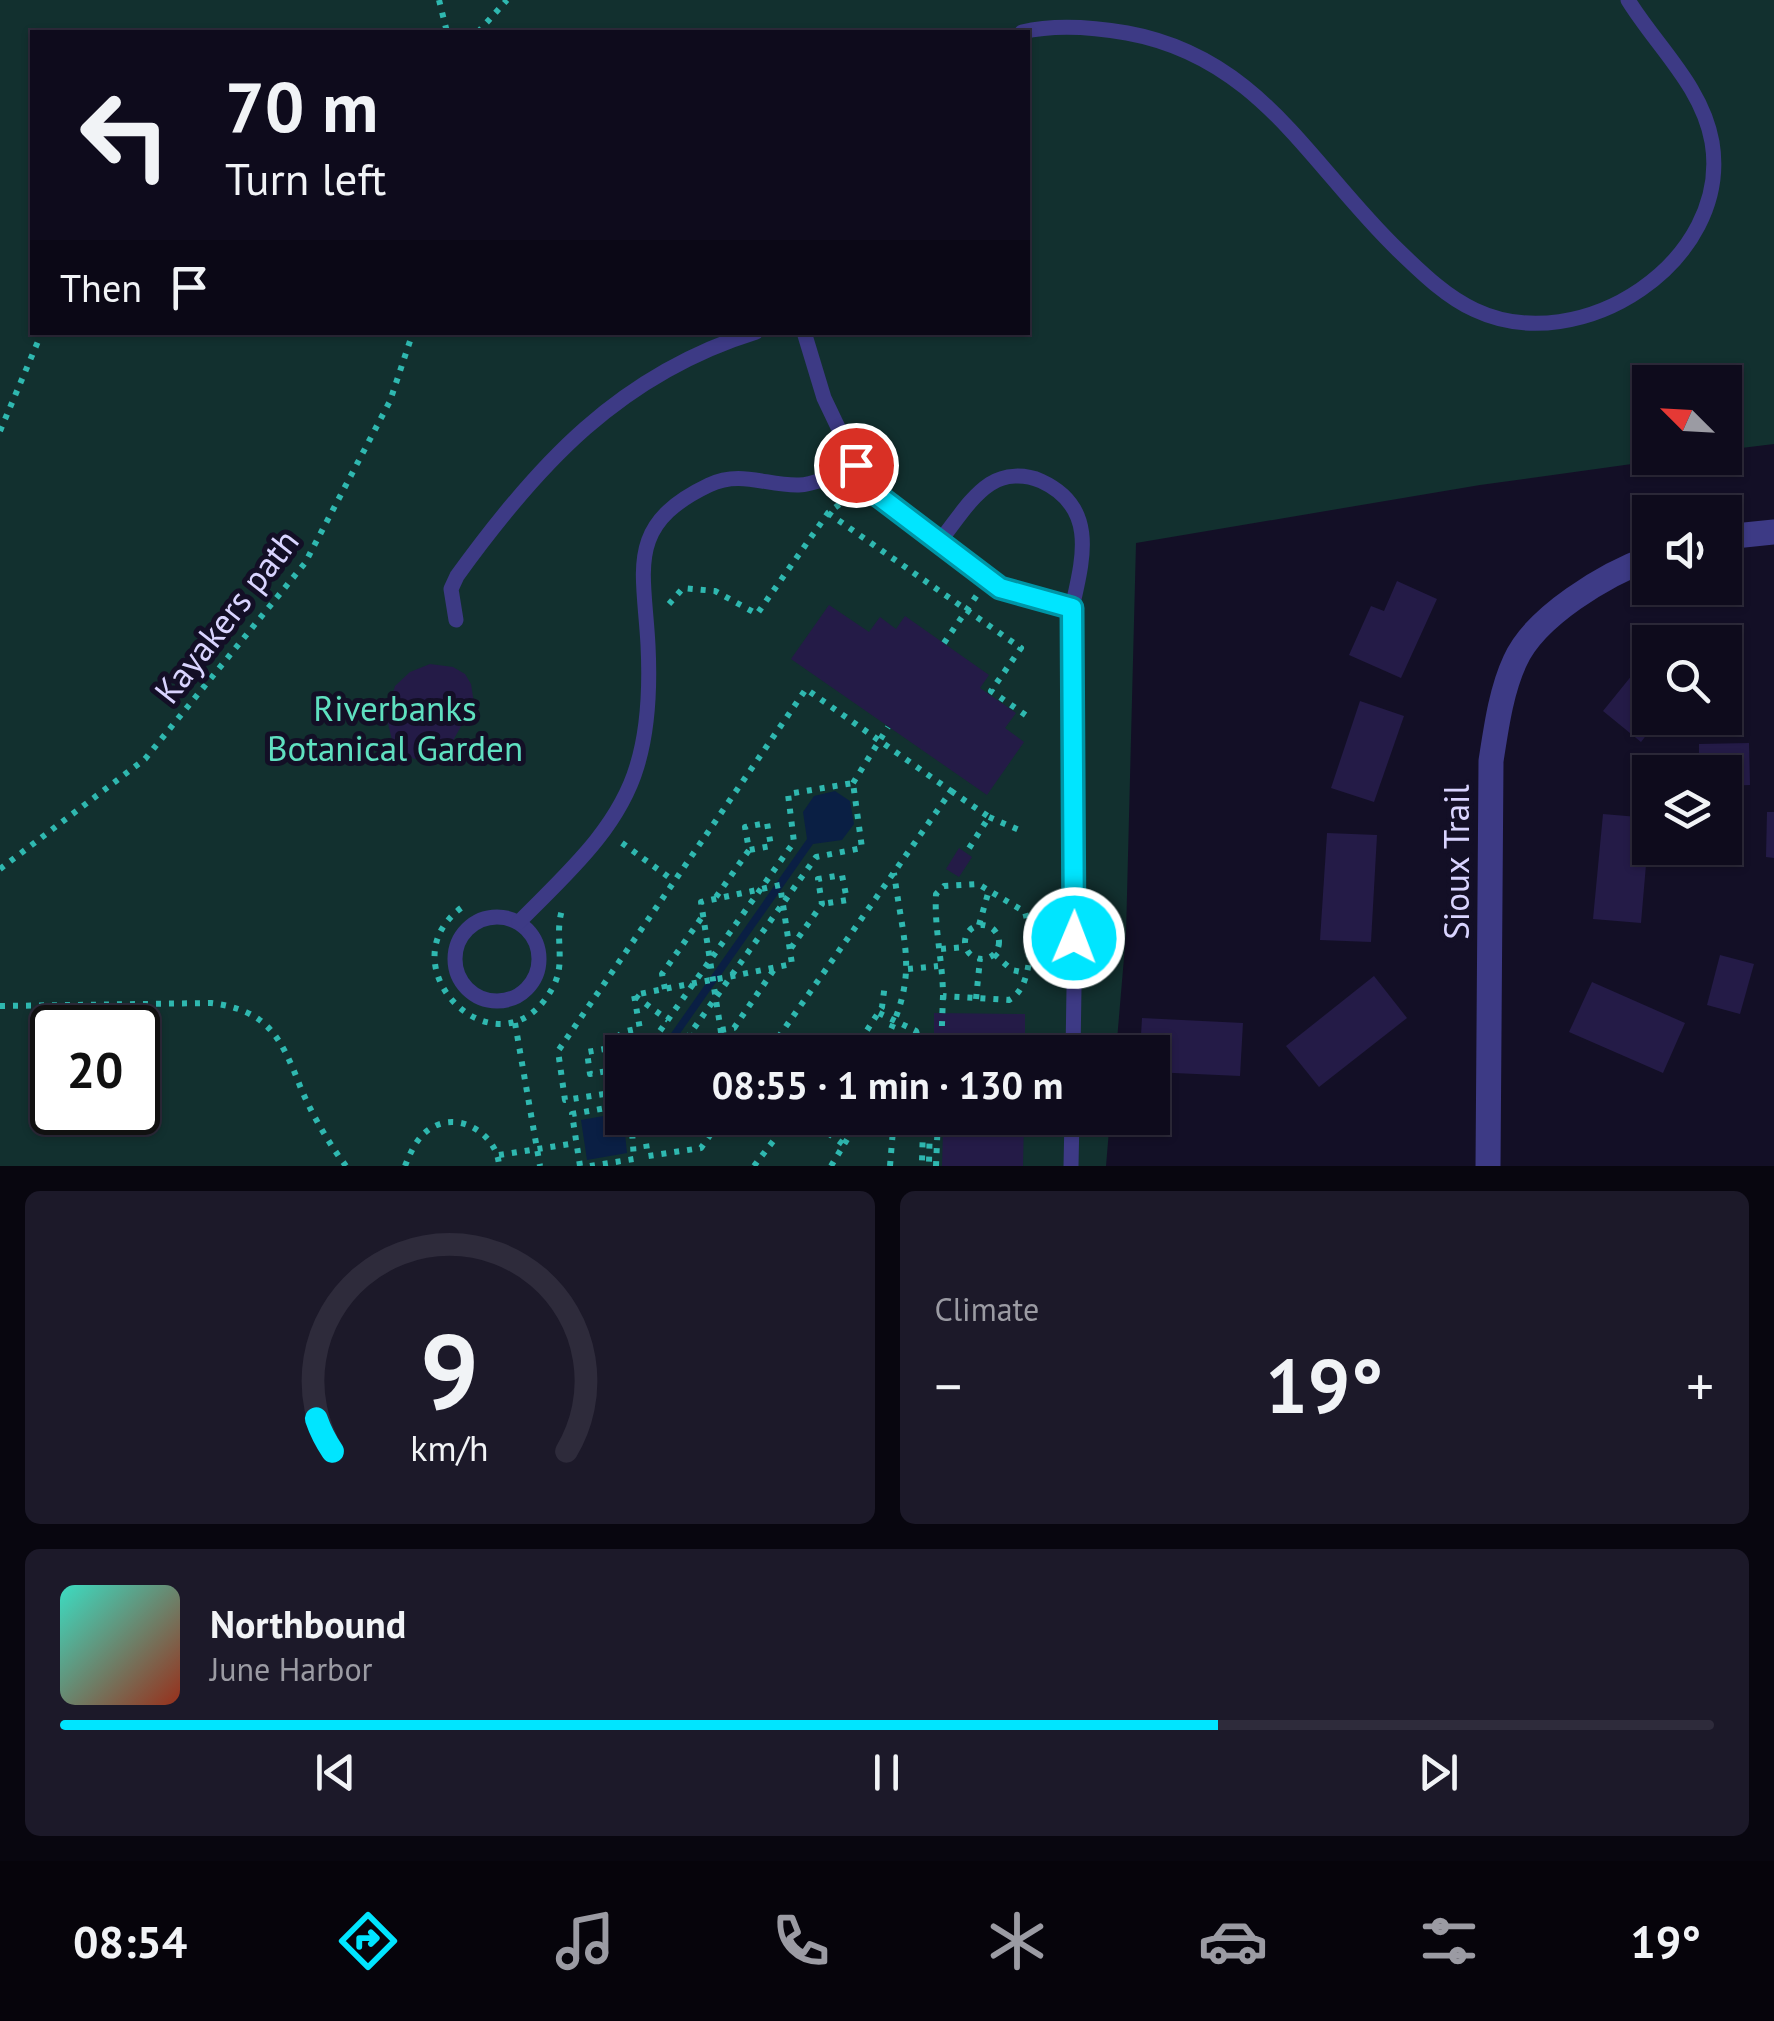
<!DOCTYPE html>
<html lang="en">
<head>
<meta charset="utf-8">
<style>
  body { margin:0; font-family:"PT Sans",sans-serif; background:#1c1929; color:#f1f3f6; height:100vh; display:flex; flex-direction:column; font-size:38px; white-space:nowrap }
  * { box-sizing:border-box; margin:0 }
  p { font-size:32px; color:#9b9ba3 }
  .icon { flex:none; width:55px; height:55px; fill:none; stroke:currentColor; stroke-width:2; stroke-linecap:round; stroke-linejoin:round }
  .map { position:relative; height:1166px; overflow:hidden }
  .drawer { display:flex; flex-direction:column; gap:25px; padding:25px; background:#08060f; flex:1 }
  .drawer>* { flex:none }
  .hud { position:absolute; left:30px; top:30px; width:1000px; height:305px; border-radius:0px; box-shadow:0 2px 8px #0004,0 0 0 2px #2e2b3b; background:#0e0b1c; color:#f1f3f6; overflow:hidden }
  .needle { width:65px; rotate:294deg }
  .controls { position:absolute; left:1632px; top:365px; display:grid; gap:20px }
  .controls a { display:grid; place-items:center; width:110px; height:110px; border-radius:0px; background:#0e0b1c; box-shadow:0 2px 8px #0004,0 0 0 2px #2e2b3b; font-size:50px }
  .speed { position:absolute; left:30px; top:1005px; display:flex; gap:20px; font-size:50px; font-weight:700; text-align:center }
  .speed>* { display:grid; place-content:center; width:130px; height:130px; border-radius:50%; background:#0e0b1c; box-shadow:0 2px 8px #0004,0 0 0 2px #2e2b3b; line-height:1 }
  .speed .limit { border:5px solid #111; border-radius:15px; background:#fff; color:#111 }
  .pin { position:absolute; display:grid; place-items:center; width:85px; height:85px; color:#fff; margin:-42px; border:5px solid #fff; border-radius:50%; box-shadow:0 2px 10px #0007 }
  .me { position:absolute; width:110px; margin:-55px; rotate:1deg; stroke-linejoin:round; filter:drop-shadow(0 0 8px #0008) }
  .turn { display:flex; align-items:center; gap:35px; height:210px; padding:0 30px; font-size:45px }
  .turn .icon { width:130px; height:130px; stroke-width:2.5 }
  .turn b { display:block; font-size:70px; line-height:85px }
  .then { display:flex; align-items:center; height:95px; padding:0 30px; background:#0003; gap:20px; font-size:38px }
  .big { font-size:75px; font-weight:700; line-height:1.1 }
  .drawer .tile { flex:1; display:flex; flex-direction:column; justify-content:center; gap:15px; min-width:0; padding:0 35px; border-radius:15px; background:#1c1929 }
  .drawer .dial { align-items:center; gap:0 }
  .dial svg { height:260px; overflow:visible; fill:none; stroke:#2e2b3b; stroke-width:7; stroke-linecap:round; text-anchor:middle }
  .dial text { fill:#f1f3f6; stroke:none }
  .song { display:flex; align-items:center; gap:30px }
  .cover { width:120px; height:120px; border-radius:15px; background:linear-gradient(135deg,hsl(170 70% 55%),hsl(10 70% 35%)) }
  .played { height:10px; border-radius:5px; background:linear-gradient(90deg,#00e5ff 70%,#2e2b3b 70%) }
  .keys { display:flex; justify-content:space-around; direction:ltr }
  .heat { display:flex; justify-content:space-between; align-items:center; font-size:55px; direction:ltr }
  .drawer .tiles { flex:1; display:grid; gap:25px; grid-template-columns:1fr 1fr }
  .tile:last-child { grid-column:span 2 }
  .trip { position:absolute; left:605px; top:1035px; width:565px; height:100px; border-radius:0px; background:#0e0b1c; box-shadow:0 2px 8px #0004,0 0 0 2px #2e2b3b; font-weight:700; line-height:100px; text-align:center }
  .dock { display:flex; height:160px; justify-content:space-around; align-items:center; background:#06040b; color:#9b9ba3 }
  .dock .icon { width:70px; height:70px }
  .dock .current { color:#00e5ff }
  .dock b { font-size:45px; color:#f1f3f6 }
  .map>svg:first-child { display:block }
  .green { fill:#12302f; fill-rule:evenodd }
  .water { fill:#0a1f44 }
  .building { fill:#241b47 }
  .lines { fill:none; stroke-linecap:round; stroke-linejoin:round }
  .path { stroke:#2fb8b0; stroke-width:6; stroke-dasharray:5 8; stroke-linecap:butt }
  .service { stroke:#3d3a85; stroke-width:15 }
  .minor { stroke:#3d3a85; stroke-width:25 }
  .route-casing { stroke:#0095a6; stroke-width:25 }
  .route { stroke:#00e5ff; stroke-width:18 }
  .labels { text-anchor:middle; dominant-baseline:central; stroke-width:10; stroke-linejoin:round; paint-order:stroke }
  .street-label { font-size:35px; fill:#d9d4ff; stroke:#130f26 }
  .park-label { font-size:35px; fill:#5fe0c0; stroke:#130f26 }
</style>
</head>
<body>
<div class="map">
<svg width="1774" height="1166" viewBox="0 0 1774 1166">
  <rect width="100%" height="100%" fill="#130f26"/>
  <path class="green" d="M0,0H1774V444L1725,450V382H1650V458H1675L1480,485L1136,543L1126,934L1116,1052H622V1118H1110L1106,1166H0ZM32,32H1028V332H32ZM52,1028H138V1112H52Z"/>
  <g class="water">
    <path d="M835,791L850,801L854,824L842,840L813,844L667,1052H658L807,839L803,812L814,796Z"/>
    <path d="M622,1104L627,1153L587,1160L581,1120L615,1114Z"/>
  </g>
  <g class="building">
    <path d="M1397,581L1437,599L1401,678L1349,655L1371,606L1384,611Z"/>
    <path d="M829,605L869,632L880,617L896,629L905,616L989,675L980,688L1016,713L1005,728L1024,742L987,795L791,659Z"/>
    <path d="M1650,653V718H1692L1677,736L1658,720L1641,742L1603,711Z"/>
    <path d="M430,664L453,667L465,674L471,684L474,703L450,746L437,755L414,759L392,740L386,715L395,686L410,672Z"/>
    <path d="M1360,701L1404,716L1374,802L1331,788Z"/>
    <path d="M1749,743L1750,785L1725,786V772H1699V744Z"/>
    <path d="M1767,812H1774V858L1766,857Z"/>
    <path d="M1603,814L1650,818L1641,923L1593,919Z"/>
    <path d="M1327,833L1377,835L1371,942L1320,940Z"/>
    <path d="M959,848L972,857L959,877L946,869Z"/>
    <path d="M1720,955L1754,964L1740,1014L1707,1005Z"/>
    <path d="M1374,976L1407,1018L1319,1087L1286,1046Z"/>
    <path d="M1592,982L1685,1023L1663,1073L1569,1032Z"/>
    <path d="M934,1013L1025,1014V1052H934Z"/>
    <path d="M1142,1018L1243,1023L1240,1076L1152,1072V1052H1140Z"/>
    <path d="M933,1118H1024L1023,1166H942L943,1131H932Z"/>
  </g>
  <g class="lines">
    <g class="path">
      <path d="M439,0L447,32"/>
      <path d="M478,32L507,0"/>
      <path d="M0,431L42,332"/>
      <path d="M828,513L1021,648L991,691L1027,716"/>
      <path d="M669,604L683,588L715,591L757,614L828,513L853,494"/>
      <path d="M944,643L977,595"/>
      <path d="M853,783L888,727"/>
      <path d="M951,791L989,817L966,853"/>
      <path d="M989,817L1019,830"/>
      <path d="M622,843L674,881"/>
      <path d="M0,869L145,759L305,563L390,401L413,332"/>
      <path d="M716,897L749,850L745,827L767,823L771,846L749,850"/>
      <path d="M461,908C381,968 503,1085 554,985C566,961 554,936 562,910"/>
      <circle cx="982" cy="942" r="17"/>
      <path d="M979,925L989,890"/>
      <path d="M791,948L822,904L818,879L842,875L847,900L822,904"/>
      <path d="M941,949L965,947"/>
      <path d="M994,954L1012,970L1026,973"/>
      <path d="M908,969L938,966"/>
      <path d="M665,989L662,974L702,917"/>
      <path d="M635,996L668,1020"/>
      <path d="M976,999L980,959"/>
      <path d="M0,1006L211,1003C267,1010 281,1037 300,1086C310,1111 329,1144 346,1166"/>
      <path d="M879,1013L916,1031L923,1052"/>
      <path d="M515,1023L540,1166"/>
      <path d="M721,1030L734,1028L775,968"/>
      <path d="M690,1035L715,1052"/>
      <path d="M610,1048L622,1032L636,1029"/>
      <path d="M723,1050L746,1047L747,1052"/>
      <path d="M644,1052L634,995C664,989 693,983 723,978L792,964L780,885L701,902L713,980C716,1003 721,1027 723,1050L715,1052"/>
      <path d="M645,1052L794,842L788,794L853,783L862,848L816,857L677,1052"/>
      <path d="M811,1052L814,1049"/>
      <path d="M853,1052L882,1007L885,984"/>
      <path d="M880,1052C920,975 905,954 894,873"/>
      <path d="M941,1052L943,996C943,963 934,928 936,894L944,886L978,884L1025,912C1032,936 1034,987 1009,1000L943,996"/>
      <path d="M613,1070L610,1048L587,1052L590,1074L613,1070L622,1076"/>
      <path d="M617,1092L565,1100L558,1051L806,689L951,791L768,1052"/>
      <path d="M642,1118L648,1156L701,1148L722,1118"/>
      <path d="M663,1118L664,1127L687,1123L686,1118"/>
      <path d="M807,1118L843,1144"/>
      <path d="M917,1118L923,1129L922,1161L929,1162L930,1124H938"/>
      <path d="M499,1155L576,1143"/>
      <path d="M405,1166C411,1151 418,1135 433,1127C461,1111 498,1136 499,1166"/>
      <path d="M580,1166L572,1114L606,1108L622,1084"/>
      <path d="M590,1166L634,1159L631,1118"/>
      <path d="M754,1166L791,1118"/>
      <path d="M831,1166L860,1118"/>
      <path d="M890,1166L894,1118"/>
      <path d="M936,1166L938,1118"/>
    </g>
    <g class="service">
      <path d="M1022,32C1055,24 1093,27 1127,33C1260,57 1309,164 1398,250C1421,272 1446,297 1475,310C1581,360 1732,261 1712,142C1702,86 1657,47 1628,0"/>
      <path d="M804,332L824,398L856,465L877,494L1006,592L1072,608L1076,863L1073,1052"/>
      <path d="M939,542C955,523 969,498 990,484C1005,474 1025,474 1041,481C1098,507 1083,559 1072,608"/>
      <path d="M456,620L451,589L457,576C537,465 620,374 756,332"/>
      <circle cx="497" cy="959" r="42"/>
      <path d="M519,922C564,876 618,830 637,766C649,727 650,685 648,645C644,569 625,525 709,485C741,470 767,486 799,485C818,484 839,472 856,465"/>
      <path d="M1071,1166L1072,1118"/>
    </g>
    <g class="minor">
      <path d="M1725,537L1774,532"/>
      <path d="M1488,1166L1491,761C1496,729 1501,691 1515,661C1535,616 1606,574 1650,558"/>
    </g>
  </g>
  <g class="lines">
    <defs>
      <path id="route" d="M856,465L876,494L1000,588L1072,608L1074,938"/>
    </defs>
    <use href="#route" class="route-casing"/>
    <use href="#route" class="route"/>
  </g>
  <g class="labels">
    <g class="street-label">
      <text transform="translate(226 616) rotate(-52)">Kayakers path</text>
      <text transform="translate(1456 862) rotate(-90)">Sioux Trail</text>
    </g>
    <g class="park-label">
      <text x="395" y="708">Riverbanks<tspan x="395" dy="40">Botanical Garden</tspan></text>
    </g>
  </g>
</svg>
<div class="controls">
<a><svg class="needle" viewBox="-14 -14 28 28"><path d="M0-13l5 13h-10z" fill="#e53935"/><path d="M0 13l5-13h-10z" fill="#9b9ba3"/></svg></a>
<a><svg class="icon" aria-label="sound" viewBox="0 0 24 24"><path d="M4 9h4l5-4v14l-5-4H4zM17 9q2 3 0 6"/></svg></a>
<a><svg class="icon" aria-label="search" viewBox="0 0 24 24"><circle cx="10" cy="10" r="6"/><path d="M15 15l6 6"/></svg></a>
<a><svg class="icon" aria-label="layers" viewBox="0 0 24 24"><path d="M12 4l9 5-9 5-9-5zM3 14l9 5 9-5"/></svg></a>
</div>
<div class="speed"><div class="limit">20</div></div>
<div class="pin" style="left:856px;top:465px;background:#d93025"><svg class="icon" aria-label="arrive" viewBox="0 0 24 24"><path d="M6 21V4h12l-3 4 3 4H6"/></svg></div>
<svg class="me" style="left:1074px;top:938px" viewBox="-20 -20 40 40"><circle r="17" fill="#00e5ff" stroke="#fff" stroke-width="3"/><path d="M0-11L8 9 0 5-8 9z" fill="#fff"/></svg>
<div class="trip">08:55 · 1 min · 130 m</div>
<div class="hud">
<div class="turn"><svg class="icon" aria-label="left" viewBox="0 0 24 24"><path d="M17 20v-9H6M10 6l-5 5 5 5"/></svg><div><b>70 m</b>Turn left</div></div>
<div class="then">Then<svg class="icon" aria-label="arrive" viewBox="0 0 24 24"><path d="M6 21V4h12l-3 4 3 4H6"/></svg></div>
</div>
</div>
<section class="drawer">
<div class="tiles">
<div class="tile dial"><svg viewBox="0 0 100 80">
<path d="M14 69A42 42 0 1 1 86 69"/>
<path d="M14 69A42 42 0 0 1 9 59" stroke="#00e5ff"/>
<text x="50" y="56" font-size="32" font-weight="700">9</text>
<text x="50" y="72" font-size="11">km/h</text>
</svg></div>
<div class="tile"><p>Climate</p>
<div class="heat"><a>−</a><b class="big">19°</b><a>+</a></div>
</div>
<div class="tile">
<div class="song"><i class="cover"></i><div><b>Northbound</b><p>June Harbor</p></div></div>
<div class="played"></div>
<div class="keys"><svg class="icon" aria-label="previous" viewBox="0 0 24 24"><path d="M18 5L8 12l10 7zM5 5v14"/></svg><svg class="icon" aria-label="pause" viewBox="0 0 24 24"><path d="M8 5v14M16 5v14"/></svg><svg class="icon" aria-label="next" viewBox="0 0 24 24"><path d="M6 5l10 7-10 7zM19 5v14"/></svg></div>
</div>
</div>
</section>
<nav class="dock">
<b>08:54</b>
<svg class="icon current" aria-label="directions" viewBox="0 0 24 24"><path d="M12 3l9 9-9 9-9-9zM9 14v-3h6M13 9l2 2-2 2"/></svg>
<svg class="icon" aria-label="music" viewBox="0 0 24 24"><path d="M9 18V5l10-2v13"/><circle cx="6" cy="18" r="3"/><circle cx="16" cy="16" r="3"/></svg>
<svg class="icon" aria-label="phone" viewBox="0 0 24 24"><path d="M5 4h4l2 5-3 2q2 4 5 5l2-3 5 2v4C11 20 4 13 5 4z"/></svg>
<svg class="icon" aria-label="climate" viewBox="0 0 24 24"><path d="M12 3v18M4 7l16 10M4 17L20 7"/></svg>
<svg class="icon" aria-label="car" viewBox="0 0 24 24"><path d="M5 17H2v-5l4-1 3-4h7l3 4 3 1v5h-3M9 17h6M6 11h13"/><circle cx="7" cy="17" r="2"/><circle cx="17" cy="17" r="2"/></svg>
<svg class="icon" aria-label="filters" viewBox="0 0 24 24"><path d="M4 7h16M4 17h16"/><circle cx="9" cy="7" r="2"/><circle cx="15" cy="17" r="2"/></svg>
<b>19°</b>
</nav>
</body>
</html>
